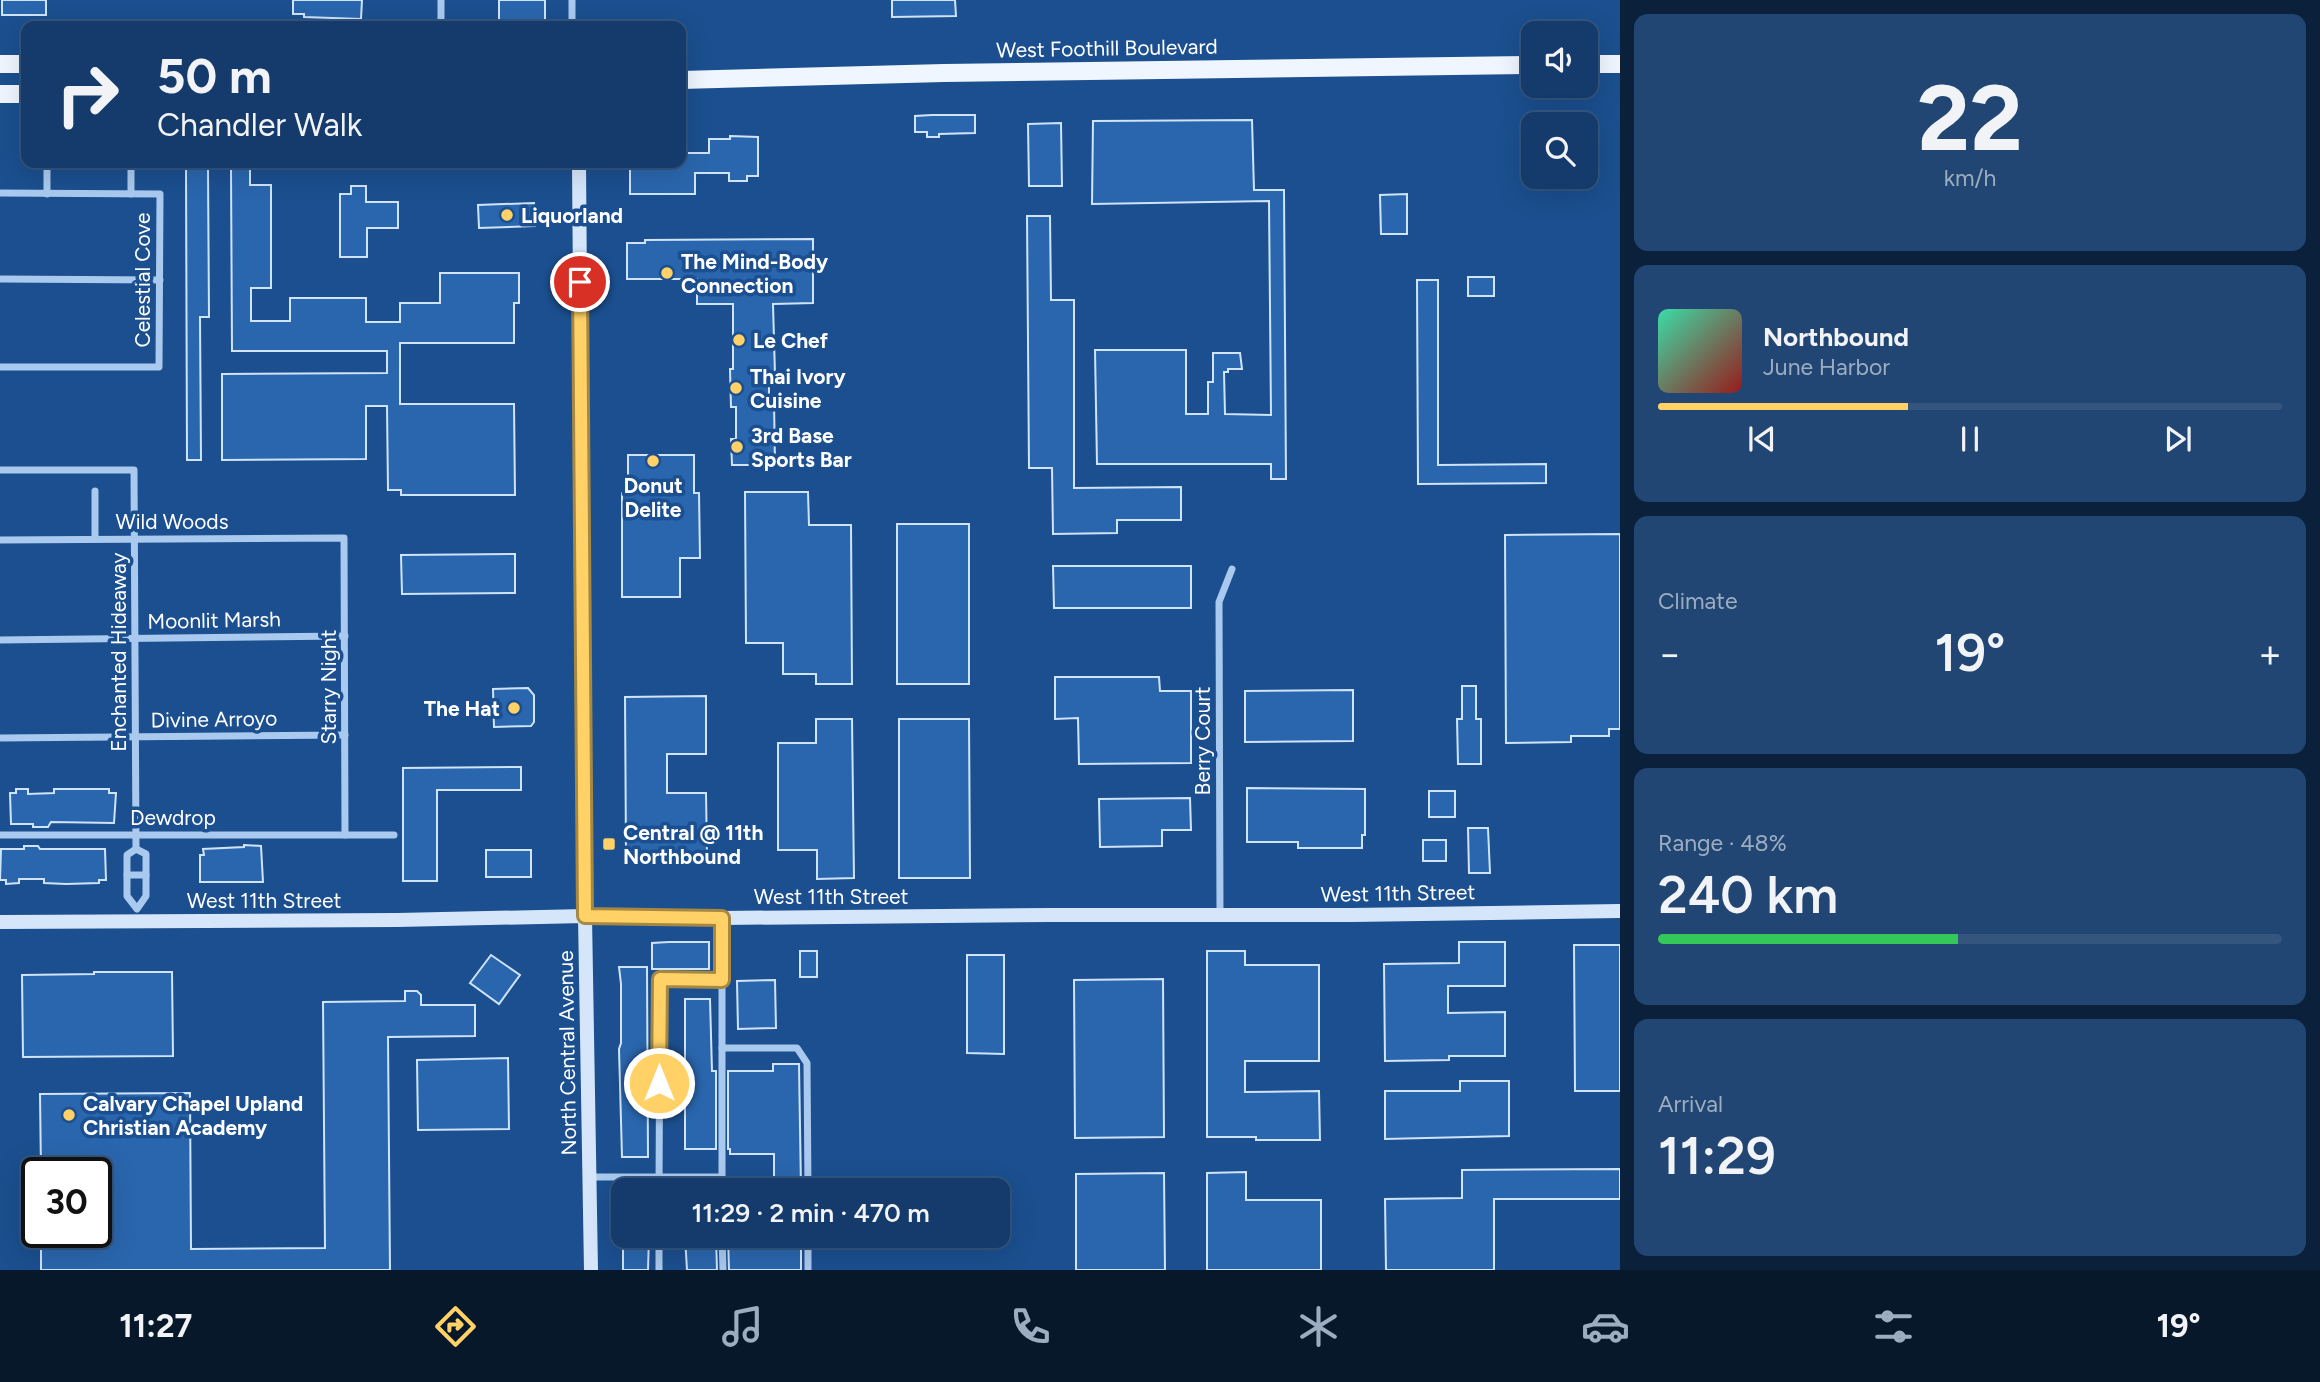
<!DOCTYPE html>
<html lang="en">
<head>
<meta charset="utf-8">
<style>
  body { margin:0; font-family:Figtree,sans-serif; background:#214673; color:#f1f3f6; height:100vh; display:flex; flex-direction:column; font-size:26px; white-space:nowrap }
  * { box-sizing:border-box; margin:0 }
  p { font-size:23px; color:#9dadc1 }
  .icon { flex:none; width:38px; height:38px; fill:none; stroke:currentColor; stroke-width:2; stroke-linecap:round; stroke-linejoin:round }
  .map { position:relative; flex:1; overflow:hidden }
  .details { display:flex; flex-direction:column; gap:14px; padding:14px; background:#0b203b; width:700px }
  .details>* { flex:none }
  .hud { position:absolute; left:21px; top:21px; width:665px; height:147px; border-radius:14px; box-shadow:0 7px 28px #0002,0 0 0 2px #33557e; background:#143b6b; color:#f1f3f6; overflow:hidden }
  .fabs { position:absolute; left:1521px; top:21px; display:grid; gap:14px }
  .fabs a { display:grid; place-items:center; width:77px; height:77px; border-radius:14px; background:#143b6b; box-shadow:0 7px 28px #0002,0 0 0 2px #33557e; font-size:35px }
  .speed { position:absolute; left:21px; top:1157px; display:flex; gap:14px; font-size:35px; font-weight:700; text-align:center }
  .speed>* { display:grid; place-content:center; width:91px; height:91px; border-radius:50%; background:#143b6b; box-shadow:0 7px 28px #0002,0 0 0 2px #33557e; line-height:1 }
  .speed .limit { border:4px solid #111; border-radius:10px; background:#fff; color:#111 }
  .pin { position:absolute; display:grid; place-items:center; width:60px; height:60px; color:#fff; margin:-30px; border:4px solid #fff; border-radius:50%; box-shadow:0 2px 7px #0007 }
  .me { position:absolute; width:77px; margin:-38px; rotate:0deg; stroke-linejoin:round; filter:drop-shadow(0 0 5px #0008) }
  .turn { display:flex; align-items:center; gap:24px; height:147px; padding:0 21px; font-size:32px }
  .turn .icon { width:91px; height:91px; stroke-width:2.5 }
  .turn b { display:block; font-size:49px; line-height:60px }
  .big { font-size:52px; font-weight:600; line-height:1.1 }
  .details .card { flex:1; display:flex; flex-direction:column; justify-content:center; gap:10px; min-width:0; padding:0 24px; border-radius:14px; background:#214673 }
  .details .dial { align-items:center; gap:0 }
  .dial b { font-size:91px; line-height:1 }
  .song { display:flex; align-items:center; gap:21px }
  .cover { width:84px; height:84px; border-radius:10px; background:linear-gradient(135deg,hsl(160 70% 55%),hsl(0 70% 35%)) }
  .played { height:7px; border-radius:4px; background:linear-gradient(90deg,#ffd166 40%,#33557e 40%) }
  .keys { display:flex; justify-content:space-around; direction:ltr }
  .heat { display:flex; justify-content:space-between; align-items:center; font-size:38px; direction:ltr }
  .charge { height:10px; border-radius:5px; background:linear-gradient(90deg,#34c759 48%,#33557e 0) }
  .trip { position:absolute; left:611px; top:1178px; width:399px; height:70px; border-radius:14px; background:#143b6b; box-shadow:0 7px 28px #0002,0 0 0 2px #33557e; font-weight:600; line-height:70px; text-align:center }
  .menu { display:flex; height:112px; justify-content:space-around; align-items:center; background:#08182b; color:#9dadc1 }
  .menu .icon { width:49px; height:49px }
  .menu .current { color:#ffd166 }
  .menu b { font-size:32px; color:#f1f3f6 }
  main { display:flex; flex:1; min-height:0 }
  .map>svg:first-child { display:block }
  .building { fill:#2a66ad; stroke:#cfe3fa; stroke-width:2 }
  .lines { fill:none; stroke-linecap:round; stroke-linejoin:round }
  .street { stroke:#a9c9ee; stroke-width:7 }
  .secondary { stroke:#d6e6fa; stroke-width:14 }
  .primary { stroke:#f0f6ff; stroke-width:18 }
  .route-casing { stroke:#a68842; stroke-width:18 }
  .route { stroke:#ffd166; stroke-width:12 }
  .poi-dot { fill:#ffd166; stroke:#1b4f8f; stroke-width:2.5 }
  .labels { text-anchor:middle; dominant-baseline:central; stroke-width:7; stroke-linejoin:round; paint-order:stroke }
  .street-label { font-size:21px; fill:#fff; stroke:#1b4f8f }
  .poi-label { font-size:21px; font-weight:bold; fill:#fff; stroke:#1b4f8f; text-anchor:start }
</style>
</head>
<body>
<main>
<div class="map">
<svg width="1620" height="1270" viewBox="0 0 1620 1270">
  <rect width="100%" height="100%" fill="#1b4f8f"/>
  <g class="building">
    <rect x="2" y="0" width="44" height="15"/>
    <path d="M293,0H362L361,19L304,17V14H293Z"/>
    <path d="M499,0H545V26L499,25Z"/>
    <path d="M892,0H955L956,16L892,17Z"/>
    <path d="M932,115H975V133L939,134V137H927V132H915V116Z"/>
    <path d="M1252,120L1254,190H1284L1286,479H1271V464H1097L1095,350H1186V414H1208V382H1213V353H1240L1242,369H1228V372H1224L1225,414L1271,415L1269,201L1092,204L1093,121Z"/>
    <path d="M1061,123L1062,186H1029L1028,124Z"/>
    <path d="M730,136L758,137V176H747V181H729V173H695V194H630V163H681V153H709V139H730Z"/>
    <path d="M186,168H208L209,317H200L201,460H187Z"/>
    <path d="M231,168H250V185H271V288H251V321H290V298H366V322H400V303H440V273H519V303H514V343H400V404H514L515,495H401V490H388L387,406H366V459L222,460V374L387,373V351H232Z"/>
    <path d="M351,186H366V202H398V228H367V257H340V194H351Z"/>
    <path d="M1407,194V234H1381L1380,195Z"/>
    <path d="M534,203L535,226L479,228L478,205Z"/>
    <path d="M1027,216H1050L1051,300H1074V488L1181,487V520H1117V533L1053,534L1052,468H1029Z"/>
    <path d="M813,239V303L773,304L775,375H769V400H774L775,465H732L731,439H736V407H731L730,369H733V304H697V279H627V243H645V240Z"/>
    <rect x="1468" y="277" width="26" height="19"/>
    <path d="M1417,280H1438V465L1546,464V483L1418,484Z"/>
    <path d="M628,455H694V493H699L700,558H680V597H622V493H628Z"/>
    <path d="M745,492H808L809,525H851L852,684H816V674H783V643H746Z"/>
    <rect x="897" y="524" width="72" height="160"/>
    <path d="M1620,534V729H1609V736H1571V742L1506,743L1505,535Z"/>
    <path d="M515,554V593L402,594L401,555Z"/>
    <path d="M1053,566H1191V608H1054Z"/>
    <path d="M1055,677H1159L1160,691H1191V763L1079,764L1078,718L1055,719Z"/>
    <path d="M1462,686H1476V719H1481V764H1458L1457,719H1462Z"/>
    <path d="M528,688L534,695V722L531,726L494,727L493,689Z"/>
    <path d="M1353,690V741L1245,742V691Z"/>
    <path d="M706,696V754H667V793H706L707,853H626L625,697Z"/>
    <path d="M816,719H852L854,878L817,879V850H778V743H816Z"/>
    <path d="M899,719H969L970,878H899Z"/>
    <path d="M521,767V790H437V881H403V768Z"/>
    <path d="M1247,788L1365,789V835H1362V848H1298V842H1247Z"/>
    <path d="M16,789H28V794L54,793V789H109V793H116L114,823L51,822L48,827H33V824H11L10,793H16Z"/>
    <rect x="1429" y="791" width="26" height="26"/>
    <path d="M1190,798L1191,830H1162V846L1100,847L1099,799Z"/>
    <path d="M1468,828H1488L1490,873H1469Z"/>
    <rect x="1423" y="840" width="23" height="21"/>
    <path d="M244,845L261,846L263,882H200V855H204L203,849L244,847Z"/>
    <path d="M24,846H38L40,849H105L106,880H99V883L66,884L44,883V879H19V883L6,884V880H0L1,849H24Z"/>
    <rect x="486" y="850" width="45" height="27"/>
    <path d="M669,942H709V969H652V943Z"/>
    <path d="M1459,942H1505V986H1448V1013L1505,1012V1056H1449V1060L1385,1061L1384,964L1459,963Z"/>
    <path d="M1574,945H1620V1091H1575Z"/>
    <rect x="800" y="951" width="17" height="26"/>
    <path d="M1207,951H1245V965H1319V1061H1245V1092L1319,1091L1320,1140H1256V1137H1207Z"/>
    <path d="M491,955L520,975L499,1004L470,983Z"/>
    <path d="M967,955H1004V1054L967,1053Z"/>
    <path d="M619,967H647L648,1157H622L619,1049L621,1043V984Z"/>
    <path d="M94,972H172L173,1056L23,1057L22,975L94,974Z"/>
    <path d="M1163,979L1164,1137L1075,1138L1074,980Z"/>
    <path d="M775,980L776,1028L738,1029L737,981Z"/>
    <path d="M405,991H417L421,995V1005H475V1036L388,1037L390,1270H41V1232H96V1172H41L40,1094L190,1093L191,1249L325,1248L323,1002L405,1001Z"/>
    <path d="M685,999H710L712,1071H716V1149H685Z"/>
    <path d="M508,1058L509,1129L418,1130L417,1060Z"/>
    <path d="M773,1064H799L801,1190H774V1154H730V1149H728V1071H773Z"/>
    <path d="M1460,1081H1509V1136L1385,1139V1091H1460Z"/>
    <path d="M1620,1169V1199H1494V1270H1386L1385,1199L1462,1198V1170Z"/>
    <path d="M1246,1172V1200H1321V1270H1207V1173Z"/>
    <path d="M1164,1173L1165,1270H1076V1174Z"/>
    <path d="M623,1236H649L648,1270H623Z"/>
    <path d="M685,1236H716L717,1270H687Z"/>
    <path d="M728,1236H801V1270H729Z"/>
  </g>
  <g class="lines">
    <g class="street">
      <path d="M441,26V0"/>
      <path d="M572,26V0"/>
      <path d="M0,193L160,194L159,367H0"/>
      <path d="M47,194V163"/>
      <path d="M131,194V163"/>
      <path d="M0,279L160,280"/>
      <path d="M0,470H134L136,849"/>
      <path d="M95,539V491"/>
      <path d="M0,540L344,538L345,835"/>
      <path d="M0,640L345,636"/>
      <path d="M0,738L345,735"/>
      <path d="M0,835H394"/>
      <path d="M136,849L146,854V896L137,909L127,896V855Z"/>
      <path d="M127,875H146"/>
      <path d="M1220,914L1219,602L1232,569"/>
      <path d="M722,918V1190"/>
      <path d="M722,1048H797L807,1063L808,1190"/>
      <path d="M590,1177H722"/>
      <path d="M659,1190L660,979L722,980"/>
      <path d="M722,1236L723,1270"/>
      <path d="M808,1236V1270"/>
      <path d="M659,1270V1236"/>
    </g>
    <g class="secondary">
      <path d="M579,163L585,916L591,1270"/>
      <path d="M0,922L397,920L585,916L722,918L1051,915H1352L1620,911"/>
    </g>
    <g class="primary">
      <path d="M0,64H26"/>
      <path d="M1586,64H1620"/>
      <path d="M681,80L944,73L1533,65"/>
      <path d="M0,94H26"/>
    </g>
  </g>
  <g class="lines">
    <defs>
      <path id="route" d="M580,282L585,916L722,918V980L660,979L659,1083"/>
    </defs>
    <use href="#route" class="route-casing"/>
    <use href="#route" class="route"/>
  </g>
  <g class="poi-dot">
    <circle cx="507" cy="215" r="7"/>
    <circle cx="667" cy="273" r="7"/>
    <circle cx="739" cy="340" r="7"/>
    <circle cx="736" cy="388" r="7"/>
    <circle cx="737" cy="447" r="7"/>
    <circle cx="653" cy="461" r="7"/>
    <circle cx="514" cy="708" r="7"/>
    <rect x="602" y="837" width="14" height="14" rx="3.5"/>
    <circle cx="69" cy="1115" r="7"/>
  </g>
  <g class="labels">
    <g class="street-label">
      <text transform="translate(1107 48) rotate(-1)">West Foothill Boulevard</text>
      <text transform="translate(142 280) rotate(-90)">Celestial Cove</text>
      <text x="172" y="521">Wild Woods</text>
      <text transform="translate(214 620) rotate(-1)">Moonlit Marsh</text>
      <text transform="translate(118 652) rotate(-90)">Enchanted Hideaway</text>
      <text transform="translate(328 687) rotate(-90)">Starry Night</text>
      <text transform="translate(214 719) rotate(-1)">Divine Arroyo</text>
      <text transform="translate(1202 741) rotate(-90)">Berry Court</text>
      <text x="173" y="817">Dewdrop</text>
      <text transform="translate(1398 893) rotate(-1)">West 11th Street</text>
      <text x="831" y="896">West 11th Street</text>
      <text x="264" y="900">West 11th Street</text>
      <text transform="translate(567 1053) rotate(-91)">North Central Avenue</text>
    </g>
    <g class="poi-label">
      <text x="521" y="215">Liquorland</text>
      <text x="681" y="261">The Mind-Body<tspan x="681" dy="24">Connection</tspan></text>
      <text x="753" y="340">Le Chef</text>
      <text x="750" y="376">Thai Ivory<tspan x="750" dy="24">Cuisine</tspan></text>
      <text x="751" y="435">3rd Base<tspan x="751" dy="24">Sports Bar</tspan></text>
      <text x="653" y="485" text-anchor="middle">Donut<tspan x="653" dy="24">Delite</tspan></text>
      <text x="500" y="708" text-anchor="end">The Hat</text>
      <text x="623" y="832">Central @ 11th<tspan x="623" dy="24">Northbound</tspan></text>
      <text x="83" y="1103">Calvary Chapel Upland<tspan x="83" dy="24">Christian Academy</tspan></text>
    </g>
  </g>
</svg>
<div class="fabs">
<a><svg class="icon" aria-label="sound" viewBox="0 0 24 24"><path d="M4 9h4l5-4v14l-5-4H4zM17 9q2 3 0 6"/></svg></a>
<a><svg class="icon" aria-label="search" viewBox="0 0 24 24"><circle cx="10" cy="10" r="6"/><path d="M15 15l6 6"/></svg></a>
</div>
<div class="speed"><div class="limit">30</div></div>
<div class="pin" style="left:580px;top:282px;background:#d93025"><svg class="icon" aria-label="arrive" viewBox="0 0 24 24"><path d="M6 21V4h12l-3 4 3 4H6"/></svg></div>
<svg class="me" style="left:659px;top:1083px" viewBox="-20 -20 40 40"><circle r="17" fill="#ffd166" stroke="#fff" stroke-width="3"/><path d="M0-11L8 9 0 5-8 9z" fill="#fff"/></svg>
<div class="trip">11:29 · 2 min · 470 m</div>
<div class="hud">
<div class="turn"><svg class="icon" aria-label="right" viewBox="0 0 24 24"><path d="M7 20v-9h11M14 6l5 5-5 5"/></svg><div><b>50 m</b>Chandler Walk</div></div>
</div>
</div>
<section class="details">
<div class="card dial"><b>22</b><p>km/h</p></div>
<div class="card">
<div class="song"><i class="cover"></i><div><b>Northbound</b><p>June Harbor</p></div></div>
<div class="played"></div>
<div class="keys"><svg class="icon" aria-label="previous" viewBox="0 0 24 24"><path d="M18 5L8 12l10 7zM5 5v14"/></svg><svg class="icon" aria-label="pause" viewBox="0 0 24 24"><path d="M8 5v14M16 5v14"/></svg><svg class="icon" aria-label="next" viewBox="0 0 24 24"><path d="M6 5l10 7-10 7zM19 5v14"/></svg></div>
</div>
<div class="card"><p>Climate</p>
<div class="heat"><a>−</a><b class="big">19°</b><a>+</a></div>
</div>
<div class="card"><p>Range · 48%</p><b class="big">240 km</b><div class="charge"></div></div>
<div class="card"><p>Arrival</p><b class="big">11:29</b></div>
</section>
</main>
<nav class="menu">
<b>11:27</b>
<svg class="icon current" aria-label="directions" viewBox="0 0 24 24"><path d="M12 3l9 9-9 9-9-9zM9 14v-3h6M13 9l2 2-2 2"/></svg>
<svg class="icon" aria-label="music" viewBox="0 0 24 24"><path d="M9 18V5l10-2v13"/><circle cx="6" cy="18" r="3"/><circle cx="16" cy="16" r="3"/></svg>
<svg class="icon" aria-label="phone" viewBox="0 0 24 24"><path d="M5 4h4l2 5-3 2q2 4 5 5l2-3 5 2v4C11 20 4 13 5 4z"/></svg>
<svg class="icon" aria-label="climate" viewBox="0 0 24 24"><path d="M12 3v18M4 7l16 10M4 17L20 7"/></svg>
<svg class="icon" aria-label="car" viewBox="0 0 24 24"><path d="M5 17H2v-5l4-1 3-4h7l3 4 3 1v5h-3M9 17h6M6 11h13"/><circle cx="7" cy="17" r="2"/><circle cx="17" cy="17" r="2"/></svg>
<svg class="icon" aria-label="filters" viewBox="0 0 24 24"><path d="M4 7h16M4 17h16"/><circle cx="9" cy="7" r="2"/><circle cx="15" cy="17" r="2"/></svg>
<b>19°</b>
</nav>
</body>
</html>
